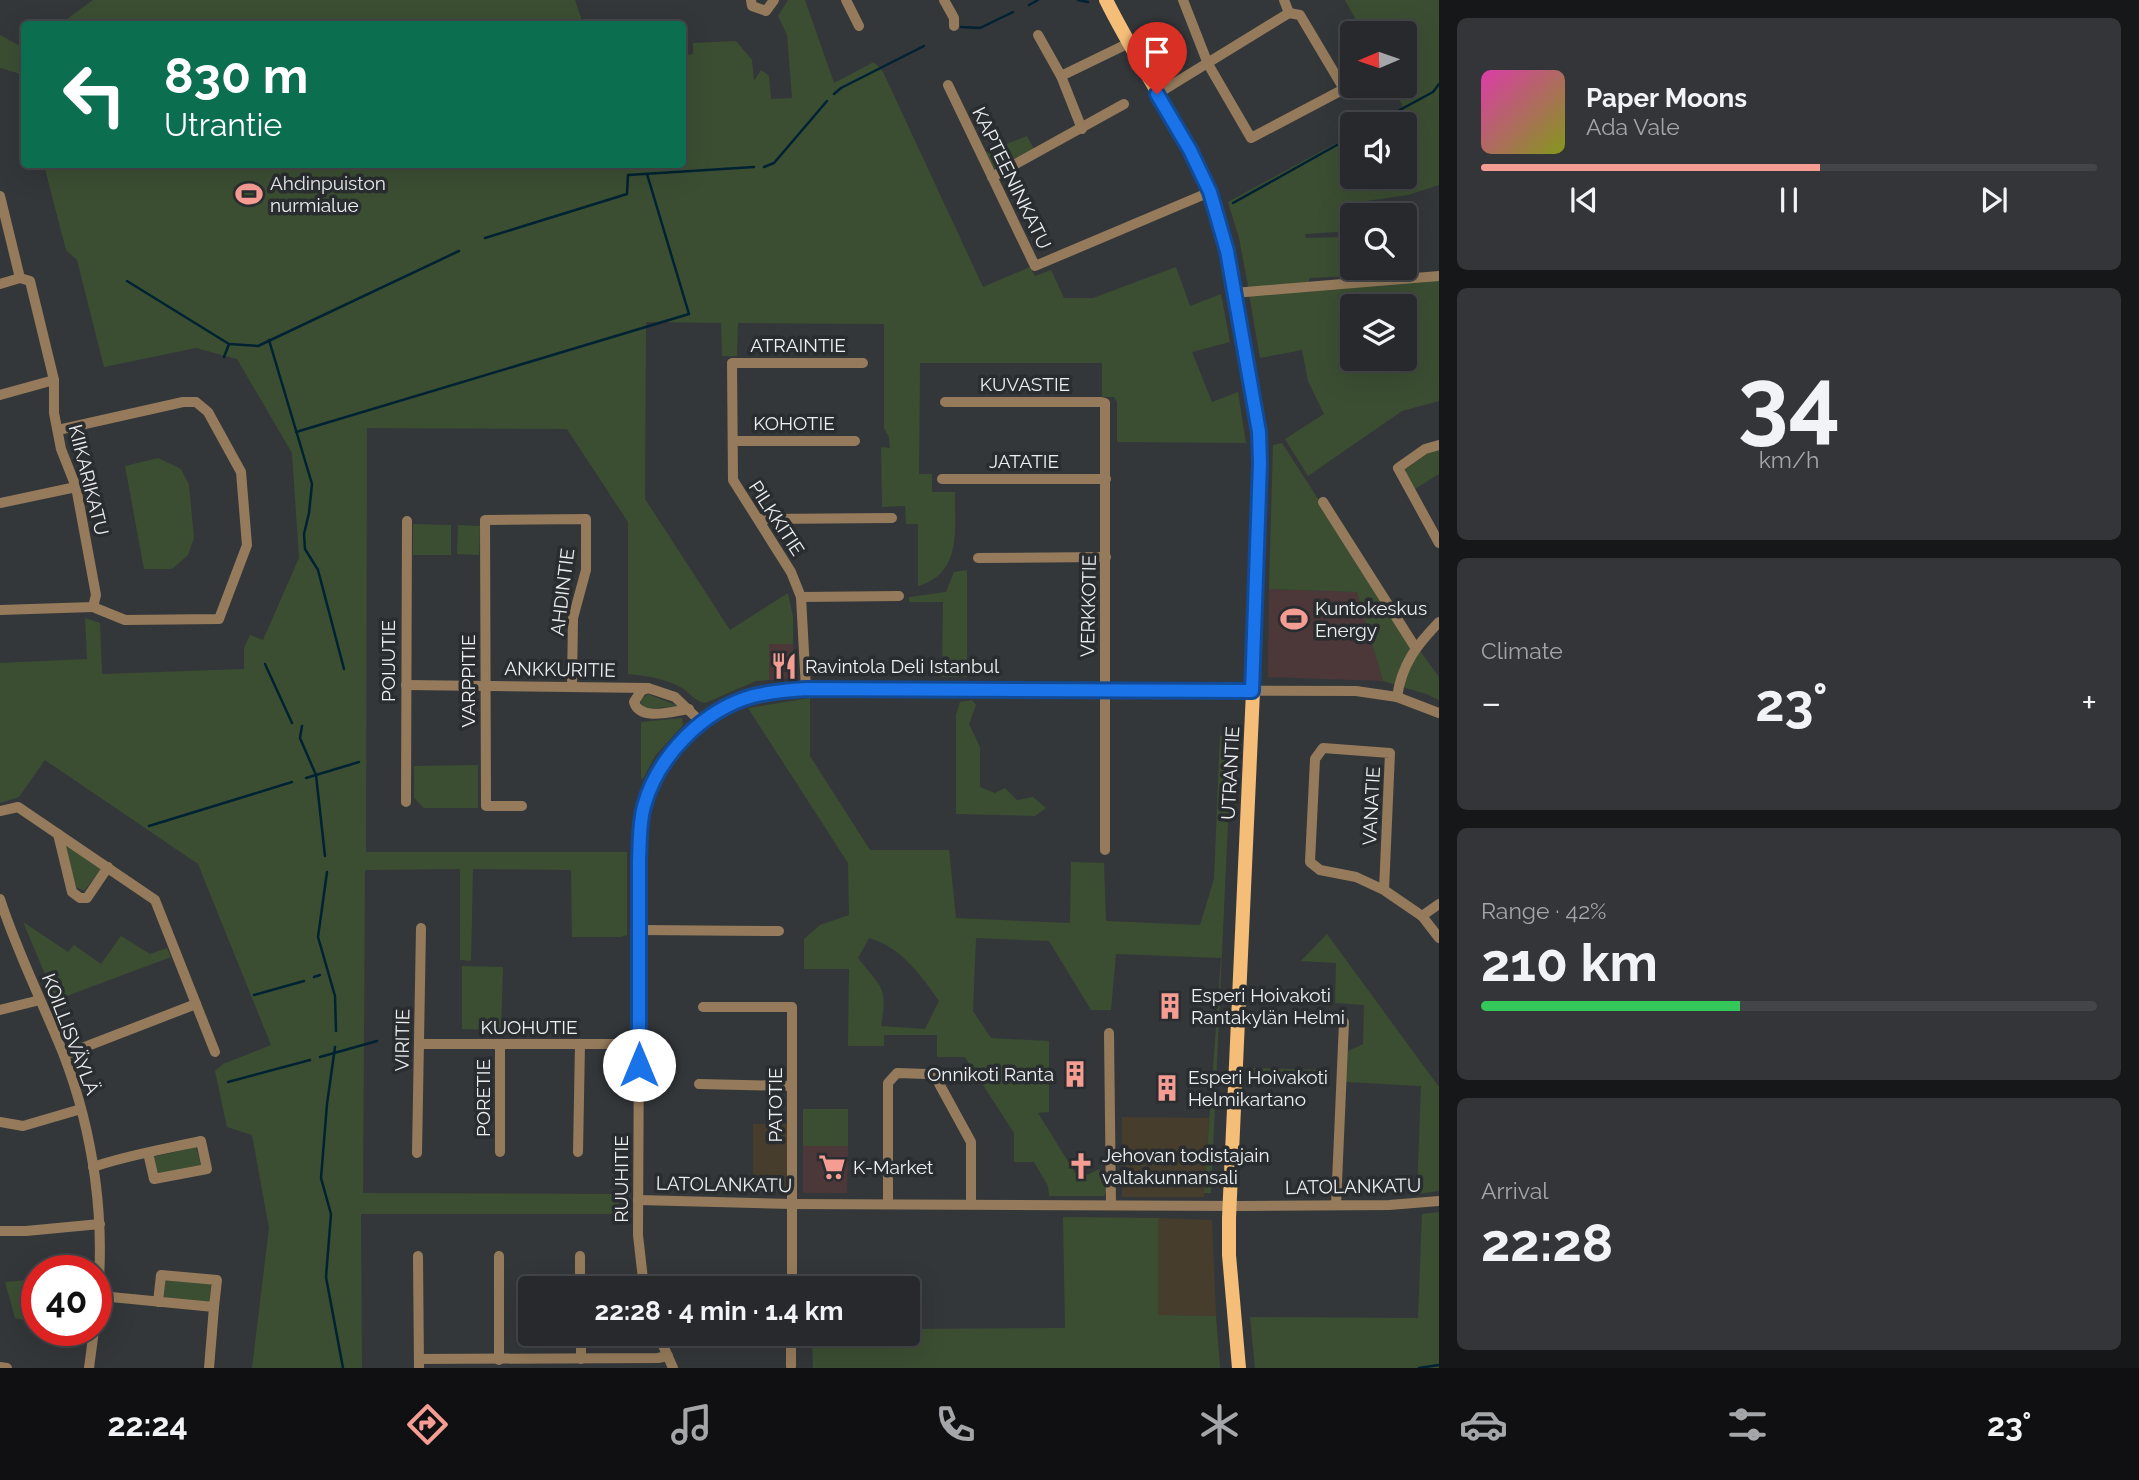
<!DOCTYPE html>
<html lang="en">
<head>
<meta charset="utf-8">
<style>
  body { margin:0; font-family:Raleway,sans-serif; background:#333538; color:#f1f3f6; height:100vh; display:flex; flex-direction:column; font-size:26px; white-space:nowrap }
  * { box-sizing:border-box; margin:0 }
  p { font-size:23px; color:#a4a6a9 }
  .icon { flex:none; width:38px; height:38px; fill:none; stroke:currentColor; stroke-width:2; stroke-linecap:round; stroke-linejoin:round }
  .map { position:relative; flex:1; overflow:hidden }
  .panel { display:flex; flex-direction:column; gap:18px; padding:18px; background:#151718; width:700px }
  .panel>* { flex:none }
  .hud { position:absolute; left:21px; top:21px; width:665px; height:147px; border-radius:7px; box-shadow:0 7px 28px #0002,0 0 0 2px #434548; background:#0b6e4f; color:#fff; overflow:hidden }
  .needle { width:46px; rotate:268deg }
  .tools { position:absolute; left:1340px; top:21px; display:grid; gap:14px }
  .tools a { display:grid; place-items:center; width:77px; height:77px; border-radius:7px; background:#27292c; box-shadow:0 7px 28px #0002,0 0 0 2px #434548; font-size:35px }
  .speed { position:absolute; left:21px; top:1255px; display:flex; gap:14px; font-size:35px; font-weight:700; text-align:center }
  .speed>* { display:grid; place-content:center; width:91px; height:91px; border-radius:50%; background:#27292c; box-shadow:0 7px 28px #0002,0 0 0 2px #434548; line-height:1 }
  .speed .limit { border:10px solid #d22; background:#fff; color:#111 }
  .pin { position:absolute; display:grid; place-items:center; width:60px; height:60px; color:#fff; margin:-72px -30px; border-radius:50% 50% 50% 0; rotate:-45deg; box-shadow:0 0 7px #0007 }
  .pin .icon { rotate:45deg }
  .me { position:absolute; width:77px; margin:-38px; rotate:0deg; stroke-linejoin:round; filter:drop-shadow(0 0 5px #0008) }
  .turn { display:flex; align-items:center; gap:24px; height:147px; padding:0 28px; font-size:32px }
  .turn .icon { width:91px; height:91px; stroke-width:2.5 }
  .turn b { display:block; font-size:49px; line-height:60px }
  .big { font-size:52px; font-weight:700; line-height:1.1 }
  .panel .card { flex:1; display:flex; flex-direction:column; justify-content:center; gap:10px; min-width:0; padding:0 24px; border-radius:10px; background:#333538 }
  .panel .dial { align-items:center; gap:0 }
  .dial b { font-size:91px; line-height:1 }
  .song { display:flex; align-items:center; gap:21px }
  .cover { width:84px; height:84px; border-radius:10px; background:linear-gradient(135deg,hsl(320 70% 55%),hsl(70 70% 35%)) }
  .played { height:7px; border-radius:4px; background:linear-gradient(90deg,#f59c93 55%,#434548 55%) }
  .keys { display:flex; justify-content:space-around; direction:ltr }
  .heat { display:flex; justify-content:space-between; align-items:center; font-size:38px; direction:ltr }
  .charge { height:10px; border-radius:5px; background:linear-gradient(90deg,#34c759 42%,#434548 0) }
  .trip { position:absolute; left:518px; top:1276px; width:402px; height:70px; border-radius:7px; background:#27292c; box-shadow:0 7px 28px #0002,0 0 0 2px #434548; font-weight:700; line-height:70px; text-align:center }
  .menu { display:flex; height:112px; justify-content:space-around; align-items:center; background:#101012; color:#a4a6a9 }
  .menu .icon { width:49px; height:49px }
  .menu .current { color:#f59c93 }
  .menu b { font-size:32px; color:#f1f3f6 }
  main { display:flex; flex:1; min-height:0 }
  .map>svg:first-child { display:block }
  .commercial { fill:#4d3839 }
  .industrial { fill:#473d2d }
  .green { fill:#3b4e32; fill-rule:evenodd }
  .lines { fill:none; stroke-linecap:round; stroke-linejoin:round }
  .stream { stroke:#023; stroke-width:2.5 }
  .minor { stroke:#957b5b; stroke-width:10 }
  .major { stroke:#f4bd78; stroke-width:14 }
  .route-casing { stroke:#114b97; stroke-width:18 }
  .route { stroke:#1a73e8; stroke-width:12 }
  .labels { text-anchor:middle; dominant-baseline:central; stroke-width:7; stroke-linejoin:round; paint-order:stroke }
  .street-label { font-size:19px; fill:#eceef0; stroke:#2a2d30 }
  .poi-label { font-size:19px; fill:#eceef0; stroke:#2a2d30; text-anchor:start }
</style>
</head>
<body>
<main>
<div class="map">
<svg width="1439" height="1368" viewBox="0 0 1439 1368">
  <rect width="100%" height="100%" fill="#34373a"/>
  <g class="commercial">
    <path d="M1269,589L1358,592L1383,681L1268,677Z"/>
    <path d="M769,644H793L794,678L769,680Z"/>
    <path d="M803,1146H848L847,1193H803Z"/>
  </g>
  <g class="industrial">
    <path d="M1122,1117L1209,1118L1204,1197H1122Z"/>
    <rect x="753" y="1124" width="37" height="68"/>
    <path d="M1158,1218L1212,1220L1216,1316L1158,1315Z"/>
  </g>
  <g class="green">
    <path d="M93,0H575L583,24H60Z"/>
    <path d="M788,0H805L834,83L874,62L883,72L983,287L1030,267L1035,276L1051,270L1064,298H1093L1176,267L1190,306L1221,294L1230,342L1192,352L1212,402L1238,392L1246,443L1117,442V402L1114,397H1102V363H920L919,474H932V492H955C954,529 963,573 918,586V524H906L905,506L882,507L881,447L890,448L889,437L884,428V324L738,323L737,356H722L721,323L646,322L645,499L730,630L788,593L793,617V644H769V680L756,681L705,703C694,701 691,693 682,688C664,678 648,676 628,674V522L567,429L367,428L366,852H627V935L621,937H572L571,870L473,869L471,961L460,960V869L365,870L363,1193L620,1194L618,1214H361L362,1368H252L269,1228L252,1135L227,1127L215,1071L223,1064L271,1045L198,864L45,760L19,797L0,803V663L87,659L85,618L100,623L102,674L244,669V648L250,635L263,640L299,558L292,453L237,359L196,348L104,367L77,260L66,250L44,165L682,164L683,55L693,54V43L736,41L752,60L754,81L761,70L769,76L771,99L792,98L787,35L778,16Z"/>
    <path d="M1345,0H1439V185L1408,195L1352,203V231L1305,234L1306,238L1352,237L1354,276L1309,278V287L1249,291L1239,238L1228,202L1353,134V177H1405V124H1371L1403,107L1392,86H1405V33H1363Z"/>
    <path d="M0,35L24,48V86L21,74L0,68Z"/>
    <path d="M1027,136L1034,149L994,169L986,152Z"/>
    <path d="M1439,276V401L1402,411L1308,476L1285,439L1324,414L1308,381L1302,350L1260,358L1249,294ZM1353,306H1405V359H1353Z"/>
    <path d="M1282,443L1408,639L1418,648L1439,677V700L1426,694L1383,681L1357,592L1269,589L1273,445Z"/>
    <path d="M1439,450V474L1413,490L1403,471L1429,452Z"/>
    <path d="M158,458L181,469L189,485L194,538L188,555L172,569H144L125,466Z"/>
    <path d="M413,524L451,525V555H413Z"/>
    <path d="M458,525L480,526L479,555L457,554Z"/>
    <path d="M967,570V677H942L943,602H909V597L946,592L954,572Z"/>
    <path d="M648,694L678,706L648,709L643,707L640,700Z"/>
    <path d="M810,698V756L870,850H949L956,918L1070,923L1071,862L1104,863L1106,921L1200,925L1214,879L1220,736L1232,735L1211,1193H1204L1221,958L1116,954L1111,1010H1091L1049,941L976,938L973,1011L991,1038L1049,1041V1112L1038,1113L1079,1179L1099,1169C1105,1179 1111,1185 1104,1196H1049L1048,1186L1034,1162H1014V1133L965,1057H937V1035H884V1046H848L849,969H804V939L820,925L849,915L848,863L748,708ZM869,938C901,947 921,975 939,1001L925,1029L881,1026C888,986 882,989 858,958Z"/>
    <path d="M972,700L976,705L969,724L980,747V787L995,793L1005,788L1017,800L1033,797L1046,808L1035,816L956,814V715L960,702Z"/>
    <path d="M682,718L683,725L655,756L643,779L641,778V722Z"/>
    <path d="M478,765V808H424L414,798V766Z"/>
    <path d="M64,843L101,869L84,891L76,887Z"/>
    <path d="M23,922L68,952L74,945L101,964L121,936L150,954L167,948L171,957L56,1000Z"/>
    <path d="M1327,934L1439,1087V1191L1417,1194L1421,1086L1345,1082L1346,1052L1363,1044L1364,1005L1335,1003L1336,963L1301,961Z"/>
    <path d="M462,966L503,967L501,1030L462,1029Z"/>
    <path d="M1253,1068L1329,1070V1083L1252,1080Z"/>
    <rect x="803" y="1109" width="45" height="37"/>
    <path d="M196,1147L201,1166L157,1174L153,1157Z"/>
    <path d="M1439,1212V1368H1255L1250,1317L1418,1318L1422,1214Z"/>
    <path d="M1063,1217L1158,1218V1315L1216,1316L1220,1368H813L812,1334H908V1329L1065,1328Z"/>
    <path d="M37,1279V1322L15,1318L5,1282Z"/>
    <path d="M165,1280L211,1284L210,1302L164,1297Z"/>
  </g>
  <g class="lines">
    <g class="stream">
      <path d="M1078,0L1088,2"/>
      <path d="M1029,5L1038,0"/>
      <path d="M961,27L980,28L1013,12"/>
      <path d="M834,94L841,88L924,46"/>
      <path d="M1374,124L1433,92L1439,84"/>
      <path d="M764,167L774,163L827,101"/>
      <path d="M1233,203L1353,136"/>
      <path d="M485,238L627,194L628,175L754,167"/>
      <path d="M127,281L229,344L258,346L459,251"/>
      <path d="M269,340L312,484L309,513L304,534L305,549L318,570L344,669"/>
      <path d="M224,357L229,344"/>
      <path d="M296,432L689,314L647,174"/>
      <path d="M265,664L292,723"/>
      <path d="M302,726L300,738L316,775L325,856"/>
      <path d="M306,778L359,762"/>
      <path d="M149,826L292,782"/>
      <path d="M327,872L318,937L335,996L336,1031"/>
      <path d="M314,977L320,975"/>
      <path d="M254,995L304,981"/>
      <path d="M335,1047L327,1104L321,1178L331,1214L326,1277L343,1368"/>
      <path d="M320,1057L377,1041"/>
      <path d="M228,1082L310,1060"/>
      <path d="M1419,1368L1439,1365"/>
    </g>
    <g class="minor">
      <path d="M751,0L752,6L766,11L774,0"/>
      <path d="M846,0L859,26"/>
      <path d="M944,0L954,18V26"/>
      <path d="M1183,0L1208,64L1251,138L1344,89L1300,15L1289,13"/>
      <path d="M1284,0L1289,13"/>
      <path d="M1038,35L1061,76L1082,129"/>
      <path d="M1061,76L1127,44"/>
      <path d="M948,85L1035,266L1210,192"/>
      <path d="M1157,94L1289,13"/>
      <path d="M992,177L1124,104"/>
      <path d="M0,196L20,278L30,281L54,380V413L61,449L76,487L96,595L93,607L0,610"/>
      <path d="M0,284L20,278"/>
      <path d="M1234,293L1439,276"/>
      <path d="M0,395L54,380"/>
      <path d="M945,402H1101L1105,403V850"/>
      <path d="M58,430L183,402H196L208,412L241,472L247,545L219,619L125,620L93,607"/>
      <path d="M733,441H855"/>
      <path d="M1439,445L1425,449L1398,468L1439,543"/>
      <path d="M942,479H1106"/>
      <path d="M1323,502L1415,647"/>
      <path d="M0,503L76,487"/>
      <path d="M759,519L892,518"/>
      <path d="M978,558L1106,557"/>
      <path d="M801,597L899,596"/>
      <path d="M406,685L648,688L675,697L702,723"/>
      <path d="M648,688L641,691L634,702C640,722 674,711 689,709"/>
      <path d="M806,689L801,597L791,572L733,480L732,363H863"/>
      <path d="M1397,697C1402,664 1416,646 1439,622"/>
      <path d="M406,802L407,521"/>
      <path d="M522,806H486L485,520L586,519V570L573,618L572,686"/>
      <path d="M0,811L18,807L155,900L215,1052"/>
      <path d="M58,834L72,892L80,898H87L108,867"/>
      <path d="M1384,890L1390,753L1323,748L1315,759L1310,862L1320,870L1356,877L1384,890L1422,916L1439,938"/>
      <path d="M0,899C17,952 42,1001 63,1053C94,1133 107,1225 96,1311"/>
      <path d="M1422,916L1439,904"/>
      <path d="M639,930L779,931"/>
      <path d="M703,1007H792V1288"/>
      <path d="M0,1010L40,1000"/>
      <path d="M1109,1033L1111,1205"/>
      <path d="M420,1044H639"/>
      <path d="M500,1045V1152"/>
      <path d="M64,1055L196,1004"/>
      <path d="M699,1084L792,1086"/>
      <path d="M0,1122L23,1126L81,1109"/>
      <path d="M578,1152L580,1044"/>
      <path d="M417,1153L421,928"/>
      <path d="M93,1167C128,1155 165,1149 201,1141L207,1169L154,1179L148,1153"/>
      <path d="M638,1200L792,1204L1240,1206L1389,1205L1439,1201"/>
      <path d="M888,1204V1083L897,1073L927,1074L936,1078L971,1142V1203"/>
      <path d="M1336,1205L1344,1022"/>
      <path d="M0,1231H26L100,1224"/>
      <path d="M418,1256L419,1368"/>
      <path d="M499,1256V1360"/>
      <path d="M580,1256V1288"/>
      <path d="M644,1288L638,1235L640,829C651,769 692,713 753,696C770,692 788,690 806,689L1356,691L1397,697L1439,713"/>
      <path d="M98,1296L111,1297L214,1307L217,1280L161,1275L158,1302"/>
      <path d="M581,1334V1359"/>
      <path d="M658,1334L673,1368"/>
      <path d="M419,1359L658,1358L668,1356"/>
      <path d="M791,1366V1334"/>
      <path d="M0,1367L7,1368"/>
      <path d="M89,1368L94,1330"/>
      <path d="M209,1368L214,1307"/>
    </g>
    <path class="major" d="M1106,0C1138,65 1182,125 1209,192C1227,234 1232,281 1240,326C1248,372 1258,417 1260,463L1253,691L1229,1218V1255L1239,1368"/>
  </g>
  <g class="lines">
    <defs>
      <path id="route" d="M639,1065V860C640,842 639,824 644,806C658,756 703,710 753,696C770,692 789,690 806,689L1252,691L1260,463L1259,432L1227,251L1210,192L1190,150L1157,94"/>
    </defs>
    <use href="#route" class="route-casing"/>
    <use href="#route" class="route"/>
  </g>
  <defs>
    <symbol id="stadium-bare" viewBox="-9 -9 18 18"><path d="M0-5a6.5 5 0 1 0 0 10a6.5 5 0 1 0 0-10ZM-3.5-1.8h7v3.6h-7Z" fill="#f59c93" stroke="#2a2d30" stroke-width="2.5" paint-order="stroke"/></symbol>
    <symbol id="restaurant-bare" viewBox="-9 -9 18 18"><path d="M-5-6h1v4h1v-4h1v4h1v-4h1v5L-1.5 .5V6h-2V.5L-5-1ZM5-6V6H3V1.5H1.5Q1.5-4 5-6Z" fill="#f59c93" stroke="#2a2d30" stroke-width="2.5" paint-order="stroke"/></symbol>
    <symbol id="building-bare" viewBox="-9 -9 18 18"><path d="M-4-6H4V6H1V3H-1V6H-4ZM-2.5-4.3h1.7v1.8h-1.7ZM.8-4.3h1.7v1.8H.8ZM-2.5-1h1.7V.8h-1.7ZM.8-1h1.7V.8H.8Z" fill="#f59c93" stroke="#2a2d30" stroke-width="2.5" paint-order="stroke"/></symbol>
    <symbol id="church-bare" viewBox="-9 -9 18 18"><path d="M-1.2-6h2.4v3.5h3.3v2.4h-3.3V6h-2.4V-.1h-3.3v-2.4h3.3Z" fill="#f59c93" stroke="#2a2d30" stroke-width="2.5" paint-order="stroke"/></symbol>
    <symbol id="supermarket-bare" viewBox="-9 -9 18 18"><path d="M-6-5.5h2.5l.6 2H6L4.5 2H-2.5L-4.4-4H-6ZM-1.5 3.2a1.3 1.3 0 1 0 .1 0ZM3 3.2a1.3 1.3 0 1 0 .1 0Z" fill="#f59c93" stroke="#2a2d30" stroke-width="2.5" paint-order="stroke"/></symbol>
  </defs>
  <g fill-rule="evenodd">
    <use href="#stadium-bare" x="230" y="175" width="38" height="38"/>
    <use href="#stadium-bare" x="1275" y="600" width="38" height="38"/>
    <use href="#restaurant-bare" x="765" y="647" width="38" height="38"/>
    <use href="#building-bare" x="1151" y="987" width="38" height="38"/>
    <use href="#building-bare" x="1056" y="1055" width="38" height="38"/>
    <use href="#building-bare" x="1148" y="1069" width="38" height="38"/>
    <use href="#church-bare" x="1062" y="1147" width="38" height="38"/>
    <use href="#supermarket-bare" x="813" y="1148" width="38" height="38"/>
  </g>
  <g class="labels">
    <g class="street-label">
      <text transform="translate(1012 178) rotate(64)">KAPTEENINKATU</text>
      <text x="798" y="345">ATRAINTIE</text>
      <text x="1025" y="384">KUVASTIE</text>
      <text x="794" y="423">KOHOTIE</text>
      <text x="1024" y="461">JATATIE</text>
      <text transform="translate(89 480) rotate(76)">KIIKARIKATU</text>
      <text transform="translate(777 518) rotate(57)">PILKKITIE</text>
      <text transform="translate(562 592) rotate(-83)">AHDINTIE</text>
      <text transform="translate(1088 606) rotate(-89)">VERKKOTIE</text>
      <text transform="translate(388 661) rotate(-90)">POIJUTIE</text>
      <text transform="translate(560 669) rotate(1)">ANKKURITIE</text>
      <text transform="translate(468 681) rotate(-90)">VARPPITIE</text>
      <text transform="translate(1230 773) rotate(-87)">UTRANTIE</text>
      <text transform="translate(1371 806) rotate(-87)">VANATIE</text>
      <text x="529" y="1027">KUOHUTIE</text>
      <text transform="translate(71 1034) rotate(69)">KOILLISVÄYLÄ</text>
      <text transform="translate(402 1040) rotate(-89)">VIRITIE</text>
      <text transform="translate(483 1098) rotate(-90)">PORETIE</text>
      <text transform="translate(775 1105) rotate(-90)">PATOTIE</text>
      <text transform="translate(621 1179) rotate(-90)">RUUHITIE</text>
      <text transform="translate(724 1184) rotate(1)">LATOLANKATU</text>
      <text transform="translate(1353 1186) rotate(-1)">LATOLANKATU</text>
    </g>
    <g class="poi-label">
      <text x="270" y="183">Ahdinpuiston<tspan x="270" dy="22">nurmialue</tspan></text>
      <text x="1315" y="608">Kuntokeskus<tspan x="1315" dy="22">Energy</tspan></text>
      <text x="805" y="666">Ravintola Deli Istanbul</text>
      <text x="1191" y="995">Esperi Hoivakoti<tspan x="1191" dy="22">Rantakylän Helmi</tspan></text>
      <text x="1054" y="1074" text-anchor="end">Onnikoti Ranta</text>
      <text x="1188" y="1077">Esperi Hoivakoti<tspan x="1188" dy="22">Helmikartano</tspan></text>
      <text x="1102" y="1155">Jehovan todistajain<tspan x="1102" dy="22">valtakunnansali</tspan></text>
      <text x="853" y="1167">K-Market</text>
    </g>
  </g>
</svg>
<div class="tools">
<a><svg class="needle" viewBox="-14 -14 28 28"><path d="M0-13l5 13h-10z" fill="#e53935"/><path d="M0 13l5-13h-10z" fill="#a4a6a9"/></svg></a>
<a><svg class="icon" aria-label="sound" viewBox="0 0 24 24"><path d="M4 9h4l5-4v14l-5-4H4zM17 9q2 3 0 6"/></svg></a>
<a><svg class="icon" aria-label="search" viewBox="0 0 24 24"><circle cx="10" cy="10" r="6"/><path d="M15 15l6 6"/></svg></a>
<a><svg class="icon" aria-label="layers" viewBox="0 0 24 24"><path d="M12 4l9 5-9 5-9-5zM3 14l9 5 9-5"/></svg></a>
</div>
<div class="speed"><div class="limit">40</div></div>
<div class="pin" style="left:1157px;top:94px;background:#d93025"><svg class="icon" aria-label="arrive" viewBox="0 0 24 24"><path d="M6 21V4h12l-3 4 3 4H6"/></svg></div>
<svg class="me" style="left:639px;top:1065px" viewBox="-20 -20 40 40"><circle r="19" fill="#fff"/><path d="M0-13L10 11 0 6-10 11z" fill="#1a73e8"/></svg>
<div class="trip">22:28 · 4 min · 1.4 km</div>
<div class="hud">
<div class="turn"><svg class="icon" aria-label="left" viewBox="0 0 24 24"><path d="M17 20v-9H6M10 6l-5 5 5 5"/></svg><div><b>830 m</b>Utrantie</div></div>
</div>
</div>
<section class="panel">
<div class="card">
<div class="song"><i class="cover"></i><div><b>Paper Moons</b><p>Ada Vale</p></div></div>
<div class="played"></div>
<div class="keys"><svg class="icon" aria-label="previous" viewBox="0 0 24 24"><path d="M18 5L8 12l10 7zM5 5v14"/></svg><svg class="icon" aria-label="pause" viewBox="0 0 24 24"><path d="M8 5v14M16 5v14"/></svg><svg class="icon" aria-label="next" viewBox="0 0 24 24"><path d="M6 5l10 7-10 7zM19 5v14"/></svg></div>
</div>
<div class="card dial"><b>34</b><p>km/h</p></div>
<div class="card"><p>Climate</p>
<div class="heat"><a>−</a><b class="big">23°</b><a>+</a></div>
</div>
<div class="card"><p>Range · 42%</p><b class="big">210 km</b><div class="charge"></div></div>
<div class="card"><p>Arrival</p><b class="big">22:28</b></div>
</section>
</main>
<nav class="menu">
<b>22:24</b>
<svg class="icon current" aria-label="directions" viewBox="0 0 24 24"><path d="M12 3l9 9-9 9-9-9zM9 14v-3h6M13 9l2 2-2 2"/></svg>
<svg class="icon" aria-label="music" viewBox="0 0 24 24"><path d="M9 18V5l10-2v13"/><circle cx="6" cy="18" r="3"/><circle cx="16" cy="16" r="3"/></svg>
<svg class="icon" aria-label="phone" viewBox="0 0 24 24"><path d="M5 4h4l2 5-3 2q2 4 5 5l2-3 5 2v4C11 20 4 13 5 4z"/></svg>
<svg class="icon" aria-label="climate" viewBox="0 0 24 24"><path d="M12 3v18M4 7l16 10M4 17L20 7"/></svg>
<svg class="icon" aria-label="car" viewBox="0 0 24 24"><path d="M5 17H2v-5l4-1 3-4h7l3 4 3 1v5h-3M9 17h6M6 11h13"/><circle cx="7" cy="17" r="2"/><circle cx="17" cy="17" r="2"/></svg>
<svg class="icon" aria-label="filters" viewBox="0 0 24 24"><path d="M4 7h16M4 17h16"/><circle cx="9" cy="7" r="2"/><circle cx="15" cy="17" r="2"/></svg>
<b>23°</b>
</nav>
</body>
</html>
